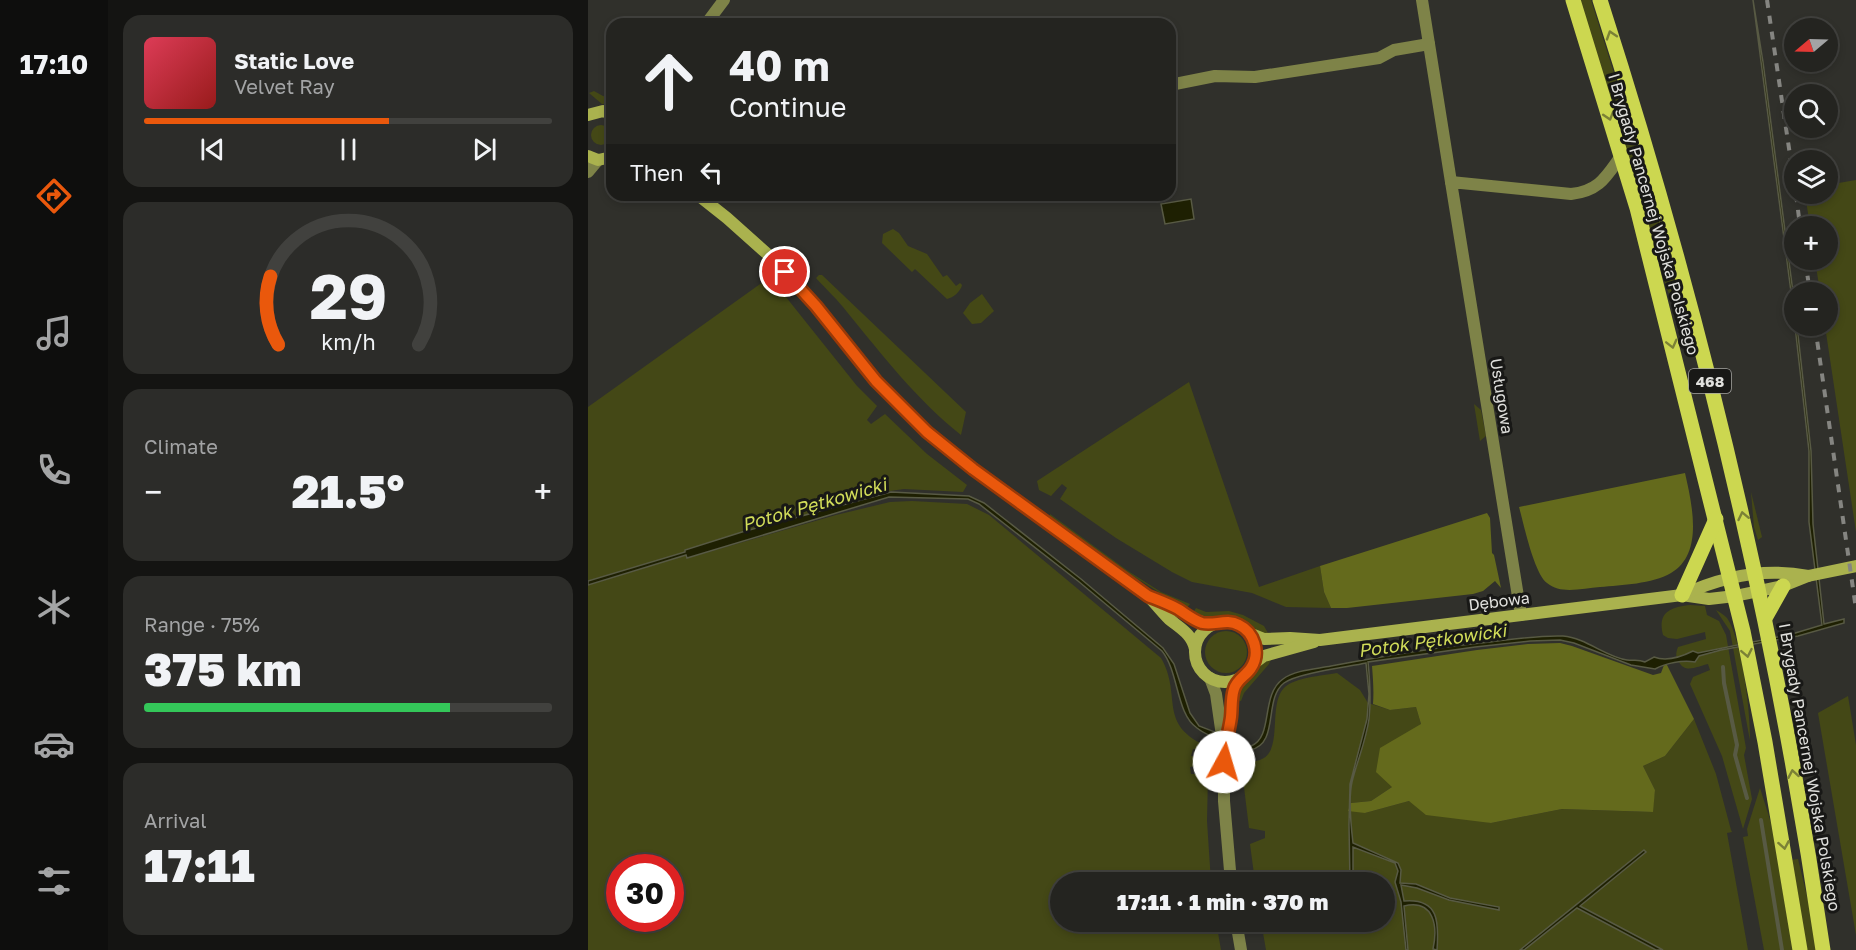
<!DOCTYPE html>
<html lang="en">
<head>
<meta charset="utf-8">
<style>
  body { margin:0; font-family:"Golos Text",sans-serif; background:#2c2c29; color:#f1f3f6; height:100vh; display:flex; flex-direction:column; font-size:22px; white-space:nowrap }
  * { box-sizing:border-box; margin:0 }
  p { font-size:20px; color:#a3a4a5 }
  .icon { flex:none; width:33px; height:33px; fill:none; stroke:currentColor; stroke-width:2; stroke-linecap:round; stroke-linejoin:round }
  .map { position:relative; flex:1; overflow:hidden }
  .panel { display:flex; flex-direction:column; gap:15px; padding:15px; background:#141412; width:480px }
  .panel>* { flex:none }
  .banner { position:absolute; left:18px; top:18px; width:570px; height:183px; border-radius:18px; box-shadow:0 3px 9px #0003,0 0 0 2px #41413e; background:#242420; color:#f1f3f6; overflow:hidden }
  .needle { width:39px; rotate:251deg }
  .buttons { position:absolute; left:1196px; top:18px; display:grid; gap:12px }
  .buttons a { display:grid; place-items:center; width:54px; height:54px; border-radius:50%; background:#242420; box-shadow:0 3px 9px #0003,0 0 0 2px #41413e; font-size:30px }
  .speed { position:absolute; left:18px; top:854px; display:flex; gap:12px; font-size:30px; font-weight:700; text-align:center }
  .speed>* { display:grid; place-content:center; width:78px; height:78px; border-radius:50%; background:#242420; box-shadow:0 3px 9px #0003,0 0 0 2px #41413e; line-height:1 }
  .speed .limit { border:9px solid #d22; background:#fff; color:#111 }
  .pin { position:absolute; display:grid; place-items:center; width:51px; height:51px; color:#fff; margin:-26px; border:3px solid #fff; border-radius:50%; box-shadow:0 2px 6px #0007 }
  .me { position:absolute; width:66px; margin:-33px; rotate:6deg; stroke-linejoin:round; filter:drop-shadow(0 0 4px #0008) }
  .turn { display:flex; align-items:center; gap:21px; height:126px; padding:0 24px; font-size:27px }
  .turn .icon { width:78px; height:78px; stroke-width:2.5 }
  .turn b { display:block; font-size:42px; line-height:51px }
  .then { display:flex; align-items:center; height:57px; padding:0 24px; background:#0003; gap:12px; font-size:22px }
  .big { font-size:45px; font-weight:800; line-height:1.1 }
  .panel .widget { flex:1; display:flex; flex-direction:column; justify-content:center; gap:9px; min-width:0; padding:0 21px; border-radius:18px; background:#2c2c29 }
  .panel .dial { align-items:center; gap:0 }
  .dial svg { height:156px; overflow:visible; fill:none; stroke:#41413e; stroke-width:7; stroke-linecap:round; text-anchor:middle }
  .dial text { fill:#f1f3f6; stroke:none }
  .song { display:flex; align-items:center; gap:18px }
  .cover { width:72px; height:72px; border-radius:9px; background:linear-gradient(135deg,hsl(350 70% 55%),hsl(0 70% 35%)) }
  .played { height:6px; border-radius:3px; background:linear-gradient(90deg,#ea580c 60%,#41413e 60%) }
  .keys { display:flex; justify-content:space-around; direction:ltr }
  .heat { display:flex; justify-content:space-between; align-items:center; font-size:33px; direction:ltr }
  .charge { height:9px; border-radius:4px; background:linear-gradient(90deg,#34c759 75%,#41413e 0) }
  .trip { position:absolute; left:462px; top:872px; width:345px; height:60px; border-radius:30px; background:#242420; box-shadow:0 3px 9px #0003,0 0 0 2px #41413e; font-weight:800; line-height:60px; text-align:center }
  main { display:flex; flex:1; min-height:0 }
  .menu { display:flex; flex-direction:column; width:108px; justify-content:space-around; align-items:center; background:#0e0e0d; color:#a3a4a5 }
  .menu .icon { width:42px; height:42px }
  .menu .selected { color:#ea580c }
  .menu b { font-size:27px; color:#f1f3f6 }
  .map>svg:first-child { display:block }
  .green { fill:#444816; fill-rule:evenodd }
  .forest { fill:#646a1c }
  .water { fill:#1e2002; stroke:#585a44; stroke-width:1.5 }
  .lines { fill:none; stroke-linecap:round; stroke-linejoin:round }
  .stream { stroke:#585a44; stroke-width:4 }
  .minor { stroke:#7e8348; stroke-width:12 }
  .tertiary { stroke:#7e8348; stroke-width:12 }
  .secondary { stroke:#aab24e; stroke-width:12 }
  .primary { stroke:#ccd750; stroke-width:15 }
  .rail { stroke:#858581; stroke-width:4; stroke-dasharray:8 8; stroke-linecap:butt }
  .oneway { stroke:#7b8136 }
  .route-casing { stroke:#983908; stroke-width:15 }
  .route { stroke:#ea580c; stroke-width:10 }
  .labels { text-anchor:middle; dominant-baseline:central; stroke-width:6; stroke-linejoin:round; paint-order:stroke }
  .shield { fill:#181816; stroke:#a4a4a1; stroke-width:1.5 }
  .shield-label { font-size:15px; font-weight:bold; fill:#e0e0dd }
  .street-label { font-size:16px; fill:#e0e0dd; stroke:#181816 }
  .water-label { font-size:18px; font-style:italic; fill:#d1dc59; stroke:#181816 }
</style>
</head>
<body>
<main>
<nav class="menu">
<b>17:10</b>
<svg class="icon selected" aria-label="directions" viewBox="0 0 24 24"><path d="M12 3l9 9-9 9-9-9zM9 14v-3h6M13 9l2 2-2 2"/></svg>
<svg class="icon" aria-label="music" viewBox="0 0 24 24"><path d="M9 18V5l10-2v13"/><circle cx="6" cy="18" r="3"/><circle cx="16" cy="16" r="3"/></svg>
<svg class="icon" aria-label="phone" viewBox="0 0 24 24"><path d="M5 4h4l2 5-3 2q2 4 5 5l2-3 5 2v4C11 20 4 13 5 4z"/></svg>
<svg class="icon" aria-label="climate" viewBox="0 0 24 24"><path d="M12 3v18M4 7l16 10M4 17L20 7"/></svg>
<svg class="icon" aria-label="car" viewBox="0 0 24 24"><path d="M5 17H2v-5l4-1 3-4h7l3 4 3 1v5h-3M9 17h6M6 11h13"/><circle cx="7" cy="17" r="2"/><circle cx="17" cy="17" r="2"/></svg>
<svg class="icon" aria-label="filters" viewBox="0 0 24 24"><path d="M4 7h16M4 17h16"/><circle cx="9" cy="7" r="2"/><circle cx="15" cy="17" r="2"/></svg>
</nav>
<section class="panel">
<div class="widget">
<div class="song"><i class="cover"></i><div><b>Static Love</b><p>Velvet Ray</p></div></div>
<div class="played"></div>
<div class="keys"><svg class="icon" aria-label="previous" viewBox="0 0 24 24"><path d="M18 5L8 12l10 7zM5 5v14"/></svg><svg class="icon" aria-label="pause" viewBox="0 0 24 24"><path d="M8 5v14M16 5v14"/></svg><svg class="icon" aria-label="next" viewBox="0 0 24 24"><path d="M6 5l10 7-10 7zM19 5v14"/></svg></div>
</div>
<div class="widget dial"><svg viewBox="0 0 100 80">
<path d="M14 69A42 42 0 1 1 86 69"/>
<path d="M14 69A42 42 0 0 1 10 34" stroke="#ea580c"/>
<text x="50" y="56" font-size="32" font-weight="700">29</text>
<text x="50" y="72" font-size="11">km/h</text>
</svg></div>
<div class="widget"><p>Climate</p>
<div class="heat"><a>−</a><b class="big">21.5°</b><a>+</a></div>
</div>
<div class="widget"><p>Range · 75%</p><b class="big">375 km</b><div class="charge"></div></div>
<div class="widget"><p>Arrival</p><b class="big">17:11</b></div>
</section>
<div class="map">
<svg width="1268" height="950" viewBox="0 0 1268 950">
  <rect width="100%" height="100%" fill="#30302b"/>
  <g class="green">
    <path d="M992,0H1003L1061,185L1101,330L1095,331L1078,286L1050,187Z"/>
    <path d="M6,91L15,96L24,97V104H14L1,93Z"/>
    <circle cx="13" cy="135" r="10"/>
    <path d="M1268,180V532L1237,326H1239V292H1232L1227,260H1239V226H1222L1217,194H1239V185Z"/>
    <path d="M305,229L311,233L320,246L339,254L355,277L359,275L368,286L372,283L374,285C373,291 365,298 359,299L327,269L324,272L294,243L295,234Z"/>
    <path d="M231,275H234L378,412L373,435C329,400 295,356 259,312C250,300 238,289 228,278Z"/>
    <path d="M182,277L269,386L289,406L279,420L283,424L297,414L339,454L379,485L375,492L316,489L295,492L97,550V552L0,581V407Z"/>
    <path d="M394,294L406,311L393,323L384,324L375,313L382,303Z"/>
    <path d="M601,382L671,587L732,566L736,592L743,608L698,607L664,593L604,582L584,572L528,538L472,499L479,488L474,484L463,496L451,490L449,481Z"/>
    <path d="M886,404L893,410L898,436L892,441Z"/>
    <path d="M1163,492L1174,537L1170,540L1166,527Z"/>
    <path d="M324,501L379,504L401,515L573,658C595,696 568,725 621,747L622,751L605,749L603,756L621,758L622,764L602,767L603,774H620L619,821L623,882H472V921H628L633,950H0V585L99,555L100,558L248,515L302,502ZM32,867H82V918H32Z"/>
    <path d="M462,514L540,571L573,592L602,604L598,609L540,573L462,516Z"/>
    <path d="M1102,605L1117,606L1119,615L1131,621L1138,635L1158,748L1156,755L1164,799L1155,829L1134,756L1102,684L1105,677L1122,670L1120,664C1110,666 1097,674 1091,662C1087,657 1088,652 1090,647L1118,639L1117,632L1089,639L1080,638L1075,635C1069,612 1083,607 1102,605Z"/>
    <path d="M608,608L618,612L641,611L655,615L676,626L681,635L667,631L656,622L647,618L637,617L623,619L605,613Z"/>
    <path d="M1128,610C1132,612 1136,615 1139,618C1154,639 1163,715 1162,741L1142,631Z"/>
    <circle cx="638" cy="652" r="21"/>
    <path d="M683,659L681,664L656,693L653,701L648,700C655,682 665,668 683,659Z"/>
    <path d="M749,673L772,690L780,703L802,710L828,707L833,724L804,787L783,801L763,803L777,813L821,801L903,823L974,809L1064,812L1067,790L1055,766L1077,756L1106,719L1128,774L1143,830L1144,832L1139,833L1160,950H678L673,921H796V882H667L662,844L677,838V831L661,828L655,779L664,778V772L655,771L653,769V760C704,770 676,709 696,688C707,677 734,676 749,673Z"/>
    <path d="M1260,696L1268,745V935L1230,713Z"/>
    <path d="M1172,788L1183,823L1205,950H1176L1155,837L1160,836L1159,829Z"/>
    <path d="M1210,859L1221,905L1229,950H1219L1204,860Z"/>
  </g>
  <g class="forest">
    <path d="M1097,473C1104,504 1116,554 1083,573C1064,584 1034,585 1012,587C995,588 973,595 959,583C946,573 936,525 931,507Z"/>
    <path d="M899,513L902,518L904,553L906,555L913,588L907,581L895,591L885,594L759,608H743L736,592L732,566Z"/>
    <path d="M940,644L972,643L984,646L1065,675L1073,673L1076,665H1079L1106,719L1077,756L1055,766L1067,790L1065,812L974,809L903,823L838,815L821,801L777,813L760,811L763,803L783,801L804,787L788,772L792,748L833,724L828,707L802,710L785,704C786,691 785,679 784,666L889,650Z"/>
  </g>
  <g class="water">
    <path d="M1165,0L1175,62L1206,300V315Z"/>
    <path d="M603,199L606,219L577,224L573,204Z"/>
    <path d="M1207,326H1209L1223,451L1225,524L1236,624L1256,619V623L1210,636L1133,650L1111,656L1107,662C1094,660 1078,663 1067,669L1043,665L986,643L972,640L942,641L887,647L780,662C782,681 783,700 781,719C778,741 769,761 764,782C760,799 763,826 765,843L810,863L813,870L812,883L828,884L862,898L911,907V910L861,900L829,888L813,885L816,901C851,898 851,922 849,950L845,949C850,926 846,899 816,906L820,950H818L813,902L807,882L810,871L807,863L765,847V882H762L761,825L762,784L779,719L781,694L778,663C760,667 709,673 696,683C675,699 692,744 662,750C645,743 623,739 609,728C588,714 591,672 574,651L490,581L391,504L380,499L301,497L99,558L98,555L0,585V581L97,552V550L154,532L303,492L381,496L396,503L414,517L493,579L575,648L586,664L602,713L611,726L663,746C686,737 672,695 695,679C707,670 728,669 743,666C796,656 849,647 902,642C926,639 951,635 975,636C998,638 1018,657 1039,660C1046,661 1050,659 1057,662L1066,657C1079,662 1093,657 1105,651L1110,653L1204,634L1234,625L1221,522V451Z"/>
    <path d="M1056,850L1058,852L992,906L1075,950H1068L989,908L936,950H932Z"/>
  </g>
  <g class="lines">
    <g class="stream">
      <path d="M1135,667L1136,683L1149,745L1147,755L1159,798"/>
      <path d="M1173,820L1194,950"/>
    </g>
    <g class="minor">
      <path d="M834,0L863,182"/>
      <path d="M582,85L627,76L667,77L791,58L806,50L841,44"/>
      <path d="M933,615L863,182L983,194C1011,191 1018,177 1033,156"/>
      <path d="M622,678L628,694L635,743"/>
      <path d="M643,882L636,801V747L643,717L645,693L651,679"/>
      <path d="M648,921L653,950"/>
    </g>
    <g class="tertiary">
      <path d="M118,24L136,0"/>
      <path d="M0,172L10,160"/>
    </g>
    <g class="secondary">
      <path d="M0,115L15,111L24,114"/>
      <path d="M0,156L10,160L24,157"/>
      <path d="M110,195L139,218L186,260L228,306L288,382L339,432L376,462L560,596C567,603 574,612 581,619C592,628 604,634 607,649"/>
      <path d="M1094,595L1121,599L1147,596L1195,586L1220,576L1268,566"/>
      <path d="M566,599C584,606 607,623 625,624"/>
      <circle cx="637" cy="652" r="30"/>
      <path d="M661,633L676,639L702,638L732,640L1094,595C1133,577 1176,567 1220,576"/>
      <path d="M665,664L676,656L726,642"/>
    </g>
    <g class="primary">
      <path d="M985,0L1049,208L1155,631L1177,742L1212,950"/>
      <path d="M1012,0C1112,310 1188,627 1235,950"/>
      <path d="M1094,595L1128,519"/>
      <path d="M1177,618L1195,586"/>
    </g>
    <g class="rail">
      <path d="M1179,0L1206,182"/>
      <path d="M1208,194L1212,226"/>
      <path d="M1217,260L1222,292"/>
      <path d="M1227,326L1268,609"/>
    </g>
  </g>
  <defs><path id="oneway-chevron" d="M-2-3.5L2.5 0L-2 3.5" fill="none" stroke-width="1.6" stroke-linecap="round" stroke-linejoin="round" transform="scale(1.5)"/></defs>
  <g class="oneway">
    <use href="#oneway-chevron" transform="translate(1023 35) rotate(-108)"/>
    <use href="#oneway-chevron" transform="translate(1021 116) rotate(73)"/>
    <use href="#oneway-chevron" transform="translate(1084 344) rotate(76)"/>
    <use href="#oneway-chevron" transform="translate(1155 516) rotate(-102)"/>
    <use href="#oneway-chevron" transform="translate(1159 653) rotate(79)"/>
    <use href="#oneway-chevron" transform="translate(1205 774) rotate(-100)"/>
    <use href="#oneway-chevron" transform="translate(1196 845) rotate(80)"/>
  </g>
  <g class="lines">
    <defs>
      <path id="route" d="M197,272L228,306L288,381L339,432L385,469L560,596C570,600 581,604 590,609C598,614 605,620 614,623C627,626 638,618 651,625C666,632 673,653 663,668C658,676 649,679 646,689C643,698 644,708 643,717C641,732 636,746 636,762"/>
    </defs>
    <use href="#route" class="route-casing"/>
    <use href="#route" class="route"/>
  </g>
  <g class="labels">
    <rect class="shield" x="1101" y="369" width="42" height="24" rx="4.5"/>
    <g class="shield-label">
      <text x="1122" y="381">468</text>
    </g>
    <g class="street-label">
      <text transform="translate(1066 214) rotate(74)">I Brygady Pancernej Wojska Polskiego</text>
      <text transform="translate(914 396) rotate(81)">Usługowa</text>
      <text transform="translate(911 601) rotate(-7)">Dębowa</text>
      <text transform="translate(1222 767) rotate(80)">I Brygady Pancernej Wojska Polskiego</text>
    </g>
    <g class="water-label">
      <text transform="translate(226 504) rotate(-16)">Potok Pętkowicki</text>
      <text transform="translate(844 640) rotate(-8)">Potok Pętkowicki</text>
    </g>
  </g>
</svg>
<div class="buttons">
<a><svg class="needle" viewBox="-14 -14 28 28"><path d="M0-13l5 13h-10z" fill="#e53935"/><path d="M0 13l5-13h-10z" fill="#a3a4a5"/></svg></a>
<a><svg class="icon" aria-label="search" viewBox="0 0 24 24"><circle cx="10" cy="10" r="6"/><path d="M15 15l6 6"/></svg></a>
<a><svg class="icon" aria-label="layers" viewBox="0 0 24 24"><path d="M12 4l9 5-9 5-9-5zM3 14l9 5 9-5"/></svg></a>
<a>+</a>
<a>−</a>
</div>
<div class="speed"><div class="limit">30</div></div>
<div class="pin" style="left:197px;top:272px;background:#d93025"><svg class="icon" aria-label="arrive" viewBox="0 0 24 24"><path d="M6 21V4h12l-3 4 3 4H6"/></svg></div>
<svg class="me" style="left:636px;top:762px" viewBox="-20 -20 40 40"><circle r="19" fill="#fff"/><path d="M0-13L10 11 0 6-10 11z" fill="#ea580c"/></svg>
<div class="trip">17:11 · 1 min · 370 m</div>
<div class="banner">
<div class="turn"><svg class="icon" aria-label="ahead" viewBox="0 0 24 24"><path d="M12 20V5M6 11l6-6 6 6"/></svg><div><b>40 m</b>Continue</div></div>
<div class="then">Then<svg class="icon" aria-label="left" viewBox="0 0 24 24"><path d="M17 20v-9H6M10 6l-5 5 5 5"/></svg></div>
</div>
</div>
</main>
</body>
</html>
